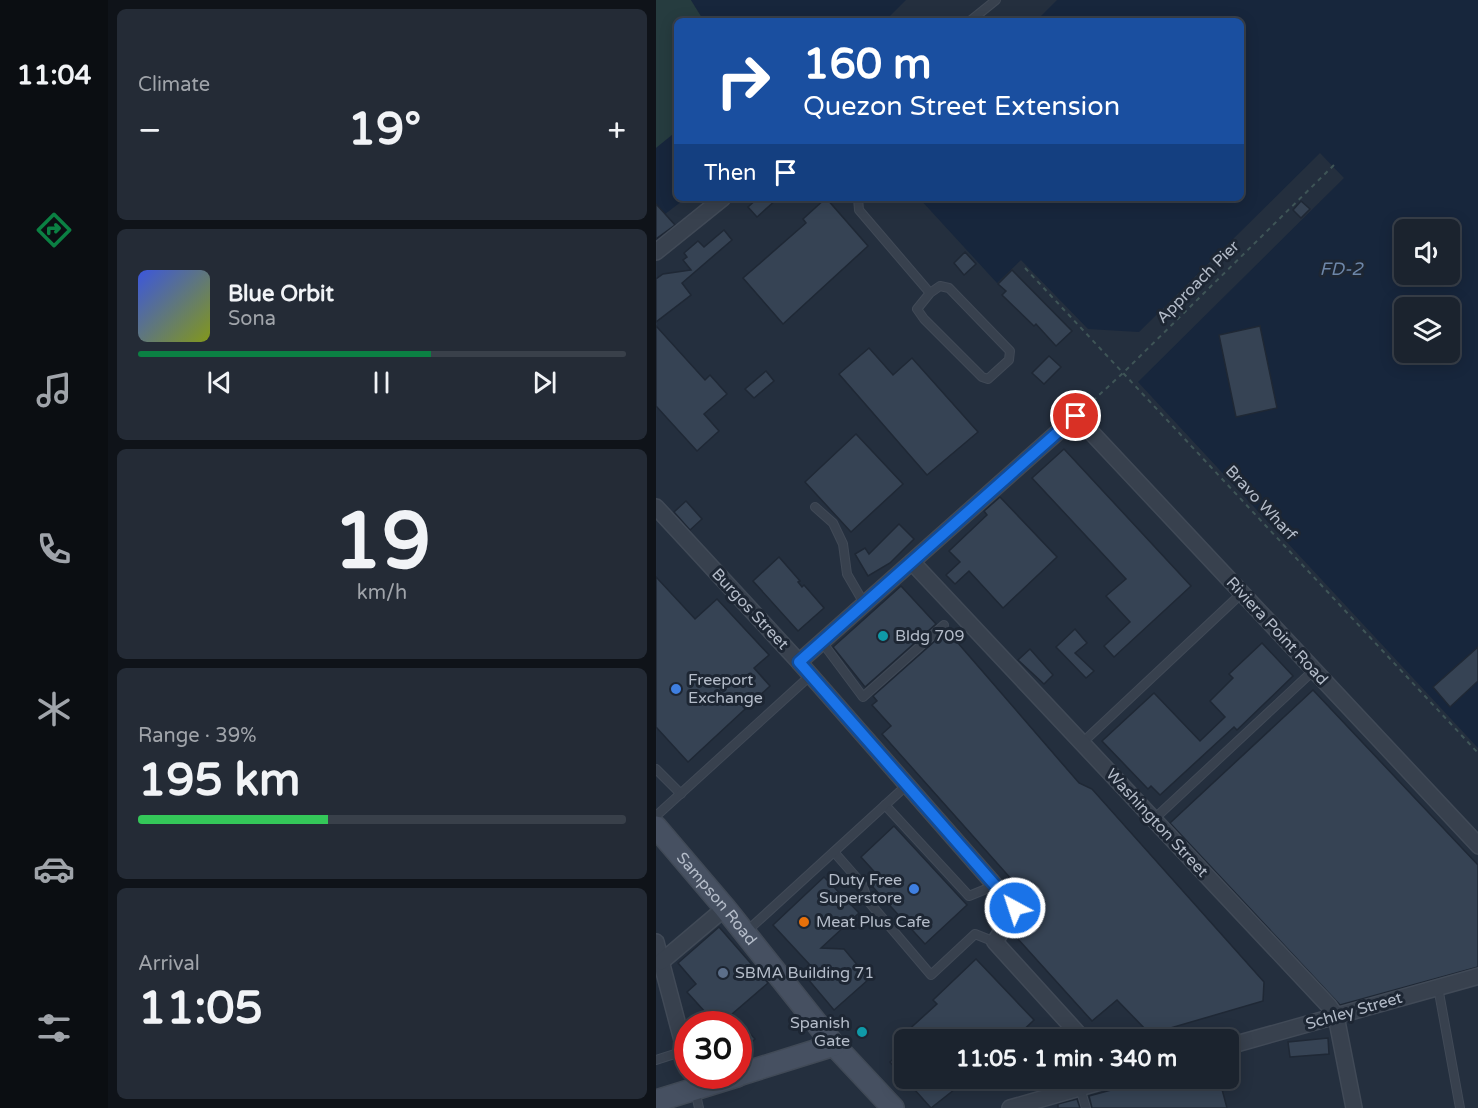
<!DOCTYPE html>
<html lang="en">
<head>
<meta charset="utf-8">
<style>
  body { margin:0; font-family:"Varela Round",sans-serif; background:#242b36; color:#f1f3f6; height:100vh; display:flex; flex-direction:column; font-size:22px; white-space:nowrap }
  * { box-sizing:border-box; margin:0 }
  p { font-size:20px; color:#a0a4aa }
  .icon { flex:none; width:33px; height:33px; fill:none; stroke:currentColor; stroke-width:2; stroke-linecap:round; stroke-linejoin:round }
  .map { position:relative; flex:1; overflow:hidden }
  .drawer { display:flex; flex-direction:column; gap:9px; padding:9px; background:#0f1319; width:548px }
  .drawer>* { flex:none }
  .banner { position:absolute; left:18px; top:18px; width:570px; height:183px; border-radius:9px; box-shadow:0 3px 15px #0003,0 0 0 2px #39404a; background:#1a4fa0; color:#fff; overflow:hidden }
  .tools { position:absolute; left:738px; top:219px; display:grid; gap:12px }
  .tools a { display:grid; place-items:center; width:66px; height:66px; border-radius:9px; background:#1b232e; box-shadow:0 3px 15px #0003,0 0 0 2px #39404a; font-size:30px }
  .speed { position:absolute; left:18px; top:1011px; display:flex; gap:12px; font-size:30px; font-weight:700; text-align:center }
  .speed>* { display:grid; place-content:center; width:78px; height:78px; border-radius:50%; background:#1b232e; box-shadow:0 3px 15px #0003,0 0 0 2px #39404a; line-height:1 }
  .speed .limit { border:9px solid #d22; background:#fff; color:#111 }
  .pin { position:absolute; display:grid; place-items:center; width:51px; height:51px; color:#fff; margin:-26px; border:3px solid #fff; border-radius:50%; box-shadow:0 2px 6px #0007 }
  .me { position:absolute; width:66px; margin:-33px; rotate:320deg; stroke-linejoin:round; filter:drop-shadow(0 0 4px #0008) }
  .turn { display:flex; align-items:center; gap:21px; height:126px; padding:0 30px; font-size:27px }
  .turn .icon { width:78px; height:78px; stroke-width:2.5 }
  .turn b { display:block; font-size:42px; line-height:51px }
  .then { display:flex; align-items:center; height:57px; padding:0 30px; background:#0003; gap:12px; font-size:22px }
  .big { font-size:45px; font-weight:800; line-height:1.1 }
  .drawer .tile { flex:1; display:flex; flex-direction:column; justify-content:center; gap:9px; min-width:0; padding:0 21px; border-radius:9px; background:#242b36 }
  .drawer .dial { align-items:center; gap:0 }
  .dial b { font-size:78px; line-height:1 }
  .song { display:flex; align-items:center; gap:18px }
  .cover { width:72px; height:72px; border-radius:9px; background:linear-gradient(135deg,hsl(230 70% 55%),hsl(70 70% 35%)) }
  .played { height:6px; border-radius:3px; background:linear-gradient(90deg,#0b8043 60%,#39404a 60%) }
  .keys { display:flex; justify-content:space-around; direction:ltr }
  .heat { display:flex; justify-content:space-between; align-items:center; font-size:33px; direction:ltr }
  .charge { height:9px; border-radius:4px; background:linear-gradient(90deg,#34c759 39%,#39404a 0) }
  .trip { position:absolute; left:238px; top:1029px; width:345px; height:60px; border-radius:9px; background:#1b232e; box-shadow:0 3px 15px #0003,0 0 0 2px #39404a; font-weight:800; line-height:60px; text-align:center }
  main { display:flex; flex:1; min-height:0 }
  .tab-bar { display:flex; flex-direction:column; width:108px; justify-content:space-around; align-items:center; background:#0b0e12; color:#a0a4aa }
  .tab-bar .icon { width:42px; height:42px }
  .tab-bar .active { color:#0b8043 }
  .tab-bar b { font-size:27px; color:#f1f3f6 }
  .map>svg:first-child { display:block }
  .green { fill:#263c3f }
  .water { fill:#17263c; fill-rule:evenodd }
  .building { fill:#364354; stroke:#1f2835; stroke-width:1.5 }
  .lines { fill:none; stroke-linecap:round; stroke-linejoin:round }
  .lane-casing { stroke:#414a57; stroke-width:10 }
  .street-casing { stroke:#414a57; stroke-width:18 }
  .secondary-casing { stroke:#414a57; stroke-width:24 }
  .path { stroke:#3f5557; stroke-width:2; stroke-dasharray:4.5 4.5; stroke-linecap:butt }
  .lane { stroke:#38414e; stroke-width:8 }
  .street { stroke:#38414e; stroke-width:15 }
  .secondary { stroke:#465061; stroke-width:21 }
  .route-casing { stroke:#114b97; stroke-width:15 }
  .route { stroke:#1a73e8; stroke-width:10 }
  .culture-dot { fill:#0f9aa8; stroke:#1d2633; stroke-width:2 }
  .shop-dot { fill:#3f7fe0; stroke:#1d2633; stroke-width:2 }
  .food-dot { fill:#e8710a; stroke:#1d2633; stroke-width:2 }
  .service-dot { fill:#5c6f8a; stroke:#1d2633; stroke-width:2 }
  .labels { text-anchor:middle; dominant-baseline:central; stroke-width:6; stroke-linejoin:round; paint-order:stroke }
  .street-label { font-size:16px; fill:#b4bcc9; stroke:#1d2633 }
  .poi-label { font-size:16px; fill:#b4bcc9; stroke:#1d2633; text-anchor:start }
  .water-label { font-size:18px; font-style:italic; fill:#6d86a8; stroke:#1d2633 }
</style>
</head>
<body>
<main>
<nav class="tab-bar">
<b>11:04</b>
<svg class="icon active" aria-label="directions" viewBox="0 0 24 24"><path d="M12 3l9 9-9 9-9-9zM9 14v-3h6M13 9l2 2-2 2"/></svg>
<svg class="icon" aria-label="music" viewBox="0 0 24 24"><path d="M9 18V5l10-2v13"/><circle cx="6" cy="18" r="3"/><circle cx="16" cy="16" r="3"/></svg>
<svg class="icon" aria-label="phone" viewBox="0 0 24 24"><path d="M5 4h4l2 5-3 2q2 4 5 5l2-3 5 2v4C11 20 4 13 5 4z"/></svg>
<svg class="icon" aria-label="climate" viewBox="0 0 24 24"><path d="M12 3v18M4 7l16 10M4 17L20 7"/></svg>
<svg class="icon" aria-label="car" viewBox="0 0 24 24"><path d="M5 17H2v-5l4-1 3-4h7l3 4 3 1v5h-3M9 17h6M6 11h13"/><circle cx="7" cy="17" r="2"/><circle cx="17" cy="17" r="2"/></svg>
<svg class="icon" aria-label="filters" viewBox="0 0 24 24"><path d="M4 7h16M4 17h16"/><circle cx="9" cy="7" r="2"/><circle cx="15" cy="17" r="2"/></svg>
</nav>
<section class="drawer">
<div class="tile"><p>Climate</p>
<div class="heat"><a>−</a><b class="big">19°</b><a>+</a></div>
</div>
<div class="tile">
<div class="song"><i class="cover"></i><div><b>Blue Orbit</b><p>Sona</p></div></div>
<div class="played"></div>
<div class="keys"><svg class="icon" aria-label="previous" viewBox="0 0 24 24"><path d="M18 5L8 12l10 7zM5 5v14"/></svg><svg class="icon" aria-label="pause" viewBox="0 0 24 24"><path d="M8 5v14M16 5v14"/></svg><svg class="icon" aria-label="next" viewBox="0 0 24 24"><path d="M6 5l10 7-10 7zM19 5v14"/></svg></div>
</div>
<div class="tile dial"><b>19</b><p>km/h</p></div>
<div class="tile"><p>Range · 39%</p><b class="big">195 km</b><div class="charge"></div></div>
<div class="tile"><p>Arrival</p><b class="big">11:05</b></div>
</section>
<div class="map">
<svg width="823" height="1108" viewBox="0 0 823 1108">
  <rect width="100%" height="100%" fill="#242f3e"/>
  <path class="green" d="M0,0H35L48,21H21V131L0,148Z"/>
  <g class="water">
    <path d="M35,0H250L229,21H48Z"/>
    <path d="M401,0H822V748L482,382L688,178L664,153L483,332L432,329L365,260L341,283L263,198H585V21H380ZM748,230H794V274H748ZM748,308H794V352H748Z"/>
    <path d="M21,131V198H30L0,221V148Z"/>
  </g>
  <g class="building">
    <path d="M102,198H122L101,217L92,207Z"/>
    <path d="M170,198L212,246L127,324L87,278L150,223L147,219Z"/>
    <path d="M645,201L654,209L645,218L637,210Z"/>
    <path d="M0,204L19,225L0,239Z"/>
    <path d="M68,230L76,240L26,283L35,295L0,322V279L7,274L35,270L27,260L31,257L28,253L42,241L48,247Z"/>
    <path d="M309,252L320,264L308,275L298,263Z"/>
    <path d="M356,270L416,331L400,346L380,324L378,326L346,295L350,291L342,284Z"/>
    <path d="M0,326L49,380L54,375L71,394L48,414L63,431L41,451L0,406Z"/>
    <path d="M604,326L621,408L580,417L563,335Z"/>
    <path d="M213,348L237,375L256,358L322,432L271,475L183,374Z"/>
    <path d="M393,356L405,367L388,384L376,373Z"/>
    <path d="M110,371L118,381L98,398L89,389Z"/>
    <path d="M200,434L247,484L195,532L149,482Z"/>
    <path d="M408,449L535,586L458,657L448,646L474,622L450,596L470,579L376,478Z"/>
    <path d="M344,497L401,557L347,608L313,571L299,584L290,575L304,562L293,551L331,515L328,511Z"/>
    <path d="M30,501L46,519L34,530L18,512Z"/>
    <path d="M243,524L258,539L234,563L212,576L199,554L209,548L213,554Z"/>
    <path d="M123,557L144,581L142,582L146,587L148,585L168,608L142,631L97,581Z"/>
    <path d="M0,577L39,619L61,599L113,655L98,668L114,686L32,762L0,727Z"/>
    <path d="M245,586L280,624L209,687L177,647Z"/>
    <path d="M419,629L431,643L419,653L438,671L430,678L400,647Z"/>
    <path d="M288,633L292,637L295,635L423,783L436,789L608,982L607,1001L494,1034L461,1000L436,1021L362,939L363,926L381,908L226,734L235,726L216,705L221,701L217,696Z"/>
    <path d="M606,643L637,676L581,730L578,727L504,795L495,786L492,789L446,741L498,693L544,741L569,717L554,701L577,678L573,674Z"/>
    <path d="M822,647V681L794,707L777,687Z"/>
    <path d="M374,649L397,675L388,684L362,660Z"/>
    <path d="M657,690L822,865V967L684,1005L514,823Z"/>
    <path d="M238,826L311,905L269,944L216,886L224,878L205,857Z"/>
    <path d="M168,877L203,913L165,948L188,949L213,979L178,1010L146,972L154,965L117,925Z"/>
    <path d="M63,927L112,983L76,1014L99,1039L82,1055V1024H60L31,992L40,984L22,963Z"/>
    <path d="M320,959L378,1020L357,1040H253L248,1034L281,1004L277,1000Z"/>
    <path d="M672,1038L673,1054L634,1057L632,1042Z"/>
    <path d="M249,1048V1078H313L275,1108L234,1062Z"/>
    <path d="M499,1078H563L571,1108H436L433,1096Z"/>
    <path d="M421,1099L424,1108H402V1104Z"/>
  </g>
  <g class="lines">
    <defs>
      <g id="lane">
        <path d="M314,21L340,0"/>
        <path d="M202,198L203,210L274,293L261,309L268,319L326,377L332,379L353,360L354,351L293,288L284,286L274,293"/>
        <path d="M159,507L177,523L187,544L191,574L209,605"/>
        <path d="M166,642L207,697L288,625"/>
        <path d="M425,744L586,593"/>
        <path d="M0,769L25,794"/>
        <path d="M229,805L313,896L340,885"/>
        <path d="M0,816L155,675"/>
        <path d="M497,820L658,670"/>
        <path d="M178,852L206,884L212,901L275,975L319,934L339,942"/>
        <path d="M90,932L251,785"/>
        <path d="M782,987L804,1108"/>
        <path d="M0,1060L28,1051"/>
        <path d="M424,1088L430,1108"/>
        <path d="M39,1090L43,1108"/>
      </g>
      <g id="street">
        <path d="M0,252L67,198"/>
        <path d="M0,507L143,662L359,908L339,942L428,1040"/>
        <path d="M256,562L673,1006L680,1016L698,1108"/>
        <path d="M143,662L420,416L823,846"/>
        <path d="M0,942L32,1063"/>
        <path d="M5,962L69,908"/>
        <path d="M573,1046L823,976"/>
        <path d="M354,1108L458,1078"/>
      </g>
      <g id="secondary">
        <path id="s1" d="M0,827L69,908L178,1045L237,1108"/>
        <path d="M82,1075L178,1045"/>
        <path d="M0,1101L81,1076"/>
      </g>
    </defs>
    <use href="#lane" class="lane-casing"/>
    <use href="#street" class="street-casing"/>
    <use href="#secondary" class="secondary-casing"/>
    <g class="path">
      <path d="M369,268L823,754"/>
      <path d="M430,407L467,373L679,164"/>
    </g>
    <use href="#lane" class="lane"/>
    <use href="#street" class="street"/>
    <use href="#secondary" class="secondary"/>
  </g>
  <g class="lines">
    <defs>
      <path id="route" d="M359,908L143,662L420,416"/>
    </defs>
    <use href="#route" class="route-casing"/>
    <use href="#route" class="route"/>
  </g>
  <g class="culture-dot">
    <circle cx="227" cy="636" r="6"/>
    <circle cx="206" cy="1032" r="6"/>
  </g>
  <g class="shop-dot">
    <circle cx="20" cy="689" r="6"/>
    <circle cx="258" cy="889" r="6"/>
  </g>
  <circle class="food-dot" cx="148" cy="922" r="6"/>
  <circle class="service-dot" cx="67" cy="973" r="6"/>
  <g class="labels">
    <g class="street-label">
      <text transform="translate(542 282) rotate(-45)">Approach Pier</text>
      <text transform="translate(605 503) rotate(47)">Bravo Wharf</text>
      <text transform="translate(94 609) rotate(47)">Burgos Street</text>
      <text transform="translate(621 631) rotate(47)">Riviera Point Road</text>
      <text transform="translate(501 823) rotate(47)">Washington Street</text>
      <text stroke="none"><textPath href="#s1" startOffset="94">Sampson Road</textPath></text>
      <text transform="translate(698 1011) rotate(-16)">Schley Street</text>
    </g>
    <g class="poi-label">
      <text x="239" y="636">Bldg 709</text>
      <text x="32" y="680">Freeport<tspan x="32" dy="18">Exchange</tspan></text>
      <text x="246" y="880" text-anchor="end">Duty Free<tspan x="246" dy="18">Superstore</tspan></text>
      <text x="160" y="922">Meat Plus Cafe</text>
      <text x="79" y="973">SBMA Building 71</text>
      <text x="194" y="1023" text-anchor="end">Spanish<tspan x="194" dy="18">Gate</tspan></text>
    </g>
    <g class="water-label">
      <text x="685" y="269">FD-2</text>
    </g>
  </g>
</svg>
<div class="tools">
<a><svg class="icon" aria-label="sound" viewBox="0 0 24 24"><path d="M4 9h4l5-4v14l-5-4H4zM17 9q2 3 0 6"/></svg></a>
<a><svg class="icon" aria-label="layers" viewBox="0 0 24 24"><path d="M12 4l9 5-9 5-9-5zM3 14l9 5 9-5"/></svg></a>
</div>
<div class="speed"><div class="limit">30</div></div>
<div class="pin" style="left:420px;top:416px;background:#d93025"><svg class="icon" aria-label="arrive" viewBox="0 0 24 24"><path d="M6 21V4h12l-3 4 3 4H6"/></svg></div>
<svg class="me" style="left:359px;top:908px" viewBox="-20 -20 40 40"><circle r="17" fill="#1a73e8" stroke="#fff" stroke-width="3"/><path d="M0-11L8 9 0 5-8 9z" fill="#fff"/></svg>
<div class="trip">11:05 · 1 min · 340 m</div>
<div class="banner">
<div class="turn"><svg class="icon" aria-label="right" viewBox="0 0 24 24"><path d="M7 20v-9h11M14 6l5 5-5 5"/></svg><div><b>160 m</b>Quezon Street Extension</div></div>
<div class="then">Then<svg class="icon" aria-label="arrive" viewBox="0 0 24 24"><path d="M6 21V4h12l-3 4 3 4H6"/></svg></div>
</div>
</div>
</main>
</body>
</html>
